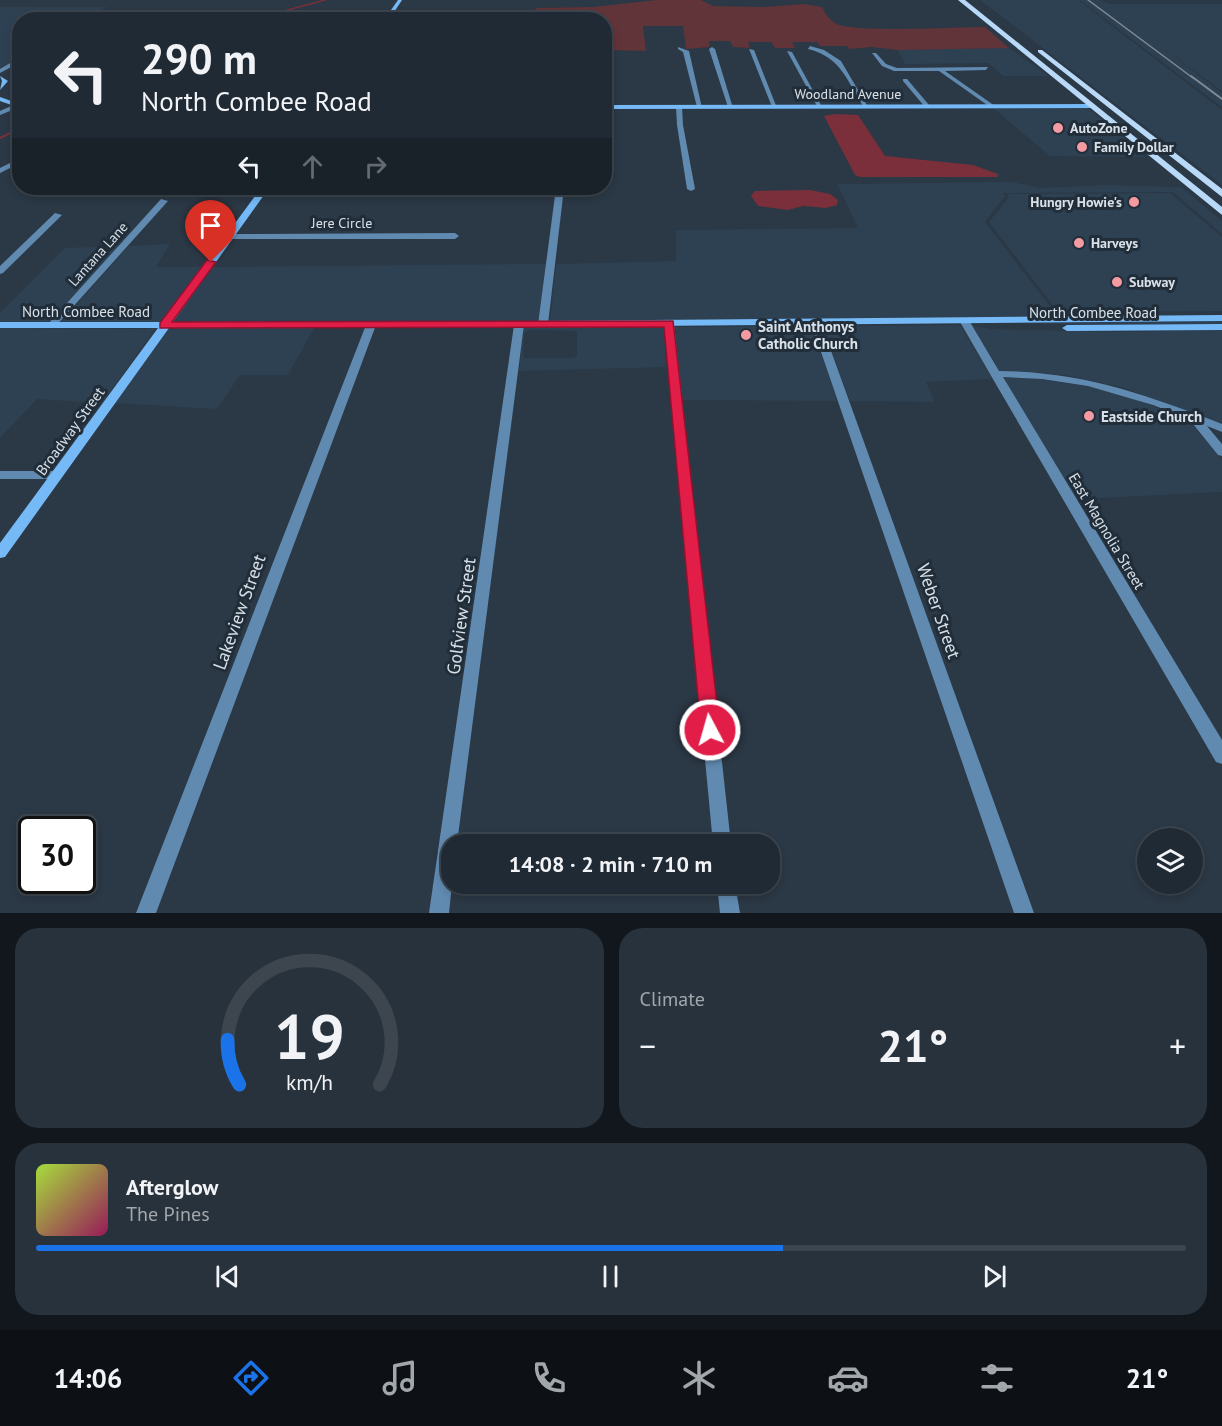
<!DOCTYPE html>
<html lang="en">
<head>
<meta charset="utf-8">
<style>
  body { margin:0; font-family:"PT Sans",sans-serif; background:#28323c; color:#f1f3f6; height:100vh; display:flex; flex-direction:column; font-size:22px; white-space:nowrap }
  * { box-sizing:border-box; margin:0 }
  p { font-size:20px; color:#a2a7ac }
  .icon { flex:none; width:33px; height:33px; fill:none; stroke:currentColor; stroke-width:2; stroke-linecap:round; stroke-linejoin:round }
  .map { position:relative; height:913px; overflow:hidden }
  .drawer { display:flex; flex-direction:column; gap:15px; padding:15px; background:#12171d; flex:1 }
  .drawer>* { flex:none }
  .banner { position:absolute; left:12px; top:12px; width:600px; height:183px; border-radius:24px; box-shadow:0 3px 9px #0003,0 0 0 2px #3d464f; background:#202a34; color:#f1f3f6; overflow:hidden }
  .tools { position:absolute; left:1137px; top:828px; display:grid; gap:12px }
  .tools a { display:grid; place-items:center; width:66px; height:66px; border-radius:50%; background:#202a34; box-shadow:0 3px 9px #0003,0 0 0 2px #3d464f; font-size:30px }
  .speed { position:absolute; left:18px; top:816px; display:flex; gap:12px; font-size:30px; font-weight:700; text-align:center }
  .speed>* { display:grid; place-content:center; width:78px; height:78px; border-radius:50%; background:#202a34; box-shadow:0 3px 9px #0003,0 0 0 2px #3d464f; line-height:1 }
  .speed .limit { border:3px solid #111; border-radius:9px; background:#fff; color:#111 }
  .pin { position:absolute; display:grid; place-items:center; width:51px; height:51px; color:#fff; margin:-62px -26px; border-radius:50% 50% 50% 0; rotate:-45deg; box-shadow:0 0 6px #0007 }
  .pin .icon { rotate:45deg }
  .me { position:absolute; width:66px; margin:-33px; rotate:354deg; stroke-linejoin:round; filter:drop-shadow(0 0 4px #0008) }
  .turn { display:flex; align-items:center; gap:21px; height:126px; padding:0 30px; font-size:27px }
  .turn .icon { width:78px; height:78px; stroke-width:2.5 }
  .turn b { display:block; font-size:42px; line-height:51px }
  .lanes { display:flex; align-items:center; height:57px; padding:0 30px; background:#0003; justify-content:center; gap:30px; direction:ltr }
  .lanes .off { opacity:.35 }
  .big { font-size:45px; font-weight:700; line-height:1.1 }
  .drawer .widget { flex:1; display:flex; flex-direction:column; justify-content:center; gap:9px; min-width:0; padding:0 21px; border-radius:24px; background:#28323c }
  .drawer .dial { align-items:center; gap:0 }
  .dial svg { height:156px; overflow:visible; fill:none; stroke:#3d464f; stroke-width:7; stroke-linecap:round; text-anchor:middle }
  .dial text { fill:#f1f3f6; stroke:none }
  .song { display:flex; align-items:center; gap:18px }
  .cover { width:72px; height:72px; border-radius:9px; background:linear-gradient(135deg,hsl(80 70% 55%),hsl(330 70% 35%)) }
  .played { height:6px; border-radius:3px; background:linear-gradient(90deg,#1a73e8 65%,#3d464f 65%) }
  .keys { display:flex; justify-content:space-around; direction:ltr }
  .heat { display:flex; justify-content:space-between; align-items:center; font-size:33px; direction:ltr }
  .drawer .tiles { flex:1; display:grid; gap:15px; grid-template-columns:1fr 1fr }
  .widget:last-child { grid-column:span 2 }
  .trip { position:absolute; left:441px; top:834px; width:339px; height:60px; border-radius:24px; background:#202a34; box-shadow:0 3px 9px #0003,0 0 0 2px #3d464f; font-weight:700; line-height:60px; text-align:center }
  .dock { display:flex; height:96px; justify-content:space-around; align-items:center; background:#0d1115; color:#a2a7ac }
  .dock .icon { width:42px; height:42px }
  .dock .current { color:#1a73e8 }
  .dock b { font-size:27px; color:#f1f3f6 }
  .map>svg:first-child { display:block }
  .built { fill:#2e4153; fill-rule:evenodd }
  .green { fill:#613439 }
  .water { fill:#7b2f3a }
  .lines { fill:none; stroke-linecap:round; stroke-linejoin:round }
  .stream-far1 { stroke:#7b2f3a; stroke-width:1.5 }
  .stream { stroke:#7b2f3a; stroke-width:2 }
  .street { fill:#618ab1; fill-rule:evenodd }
  .secondary { fill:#76b9f7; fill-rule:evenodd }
  .primary { fill:#b9d9f9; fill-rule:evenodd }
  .rail-far1 { stroke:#7f8a94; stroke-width:1.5 }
  .rail { stroke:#7f8a94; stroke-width:2 }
  .route { fill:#e11d48; stroke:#92132f; stroke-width:1.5 }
  .poi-dot { fill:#f49aa2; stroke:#212e3a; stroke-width:2 }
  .labels { text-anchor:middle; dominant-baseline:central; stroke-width:6; stroke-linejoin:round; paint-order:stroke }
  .far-street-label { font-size:14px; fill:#d8e1e9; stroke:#212e3a }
  .far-poi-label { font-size:14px; font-weight:bold; fill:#d8e1e9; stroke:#212e3a; text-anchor:start }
  .street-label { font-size:15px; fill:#d8e1e9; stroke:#212e3a }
  .poi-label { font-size:15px; font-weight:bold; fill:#d8e1e9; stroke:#212e3a; text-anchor:start }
  .near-street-label { font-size:18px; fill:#d8e1e9; stroke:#212e3a }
</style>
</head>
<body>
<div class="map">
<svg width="1222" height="913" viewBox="0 0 1222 913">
  <rect width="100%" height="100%" fill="#2b3845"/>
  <g class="built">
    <path d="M980,0H1078L1222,110V185Z"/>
    <path d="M1080,0H1101L1108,4H1222V91L1158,44L1222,93V107Z"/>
    <path d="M0,7H107L85,19L20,20L19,57L0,68Z"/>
    <path d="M1009,48L1049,76H1003L988,63L905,64L898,50Z"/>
    <path d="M1087,107L1145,157L1050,156L993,108Z"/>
    <path d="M1012,182L1041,188L1105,185L1181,187L1222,221V234L1174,193L1168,192L1003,193L1005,196L985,222L1056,314L1222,315L550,321L556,264L676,261V230L858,228L837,184Z"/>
    <path d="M1170,193L1222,237V311L1058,312L989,222L1009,197L1007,194Z"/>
    <path d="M170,244L156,267H202L160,323H60L129,246Z"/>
    <path d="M119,246L48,323H0V313L65,248Z"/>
    <path d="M546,264L538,321L172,323L212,267Z"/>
    <path d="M1222,321V324H1011L1110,322Z"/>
    <path d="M960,325L992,379L926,382L935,402L850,401L823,326Z"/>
    <path d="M664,326L666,367L519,371L524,327ZM530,330L577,331V356L572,358H523L524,333Z"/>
    <path d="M811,326L837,401L682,400L675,327Z"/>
    <path d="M973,326L991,329L1115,332L1222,330V424L1121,387L1065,375L999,371Z"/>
    <path d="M0,328L141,329L156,328L102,403L37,399L0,438Z"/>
    <path d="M168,328H314L288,375H240L217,409L114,403Z"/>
    <path d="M1003,377L1038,379L1095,387L1119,393L1188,419L1222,460V492L1077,499Z"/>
  </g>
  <path class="green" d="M657,0H701L713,6L764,7L804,4L822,7C825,14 831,21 837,24C855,33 959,27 985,27L1009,48L898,50L871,47L849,49L847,46H820L817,42H792L795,48H775L771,42H748L750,48L733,47L730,41H709V47L686,49L683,26H643L646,51L610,50L613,32H605L604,20L534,19L536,8L593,7Z"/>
  <g class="water">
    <path d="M835,114L858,115L885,156L973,165L998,174V177H860L855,175L824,116Z"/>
    <path d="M810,190L830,194L838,200L837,205L826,208L803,206L788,210L758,206L751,196L755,191Z"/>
  </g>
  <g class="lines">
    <path class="stream-far1" d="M250,20L325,0"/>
    <path class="stream" d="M0,138L20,128"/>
    <g class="street">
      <path d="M88,14H252L254,15L86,16Z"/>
      <path d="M280,14H390L392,15L278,16Z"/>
      <path d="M810,46L824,50L841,61L868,107H864C846,81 843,58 808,49Z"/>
      <path d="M678,47L689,51L702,108L697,107L683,52L678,49Z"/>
      <path d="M712,47L715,49L733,108L728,107L709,49Z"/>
      <path d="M749,49L754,50L777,108L772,107Z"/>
      <path d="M787,51L792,52L822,107L817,106Z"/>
      <path d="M20,52L15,65L0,73V69L10,63L11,57Z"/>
      <path d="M872,53H876L886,64L897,68L988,67L986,70L945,71L995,106L990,107L939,71H894L882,66Z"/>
      <path d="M903,79H907L929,105V107H925L903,81Z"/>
      <path d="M20,102V107L0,115V111Z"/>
      <path d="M679,105L682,107L683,125L695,189L691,191L687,189L677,125L676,107Z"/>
      <path d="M20,158V163L0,173V168Z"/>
      <path d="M556,188H564L548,324L543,327L538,324Z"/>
      <path d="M161,199L168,201L54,328H48V324Z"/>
      <path d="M55,213L62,215L3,273L0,274V266Z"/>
      <path d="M229,234L455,233L459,236L455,239H226L225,237Z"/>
      <path d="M965,319L970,322L999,371C1084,372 1144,394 1222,424V432L1207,426L1222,444V456L1218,455L1189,419L1153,405L1088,386L1042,379L1003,377L1222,740V764L1216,762L990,374L960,322Z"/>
      <path d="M816,320L821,323L1034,913H1014L811,323Z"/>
      <path d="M669,321L674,324L731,844H713L664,324Z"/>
      <path d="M371,322L376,325L156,913H136L366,325Z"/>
      <path d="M519,322L524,325L457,844H452V884L449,913H429L514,325Z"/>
      <path d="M0,471H56L62,475L56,479H0Z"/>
      <path d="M717,884H735L740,913H720Z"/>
    </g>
    <g class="secondary">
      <path d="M398,0H402L389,20H384Z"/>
      <path d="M0,76L8,81L0,90L2,81Z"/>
      <path d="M0,97L20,104V108L0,101Z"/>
      <path d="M604,105L1092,104L1095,106L1092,108L604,109Z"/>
      <path d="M261,188H269L173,322H431L1222,315V321L431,328H169L5,557L0,558V543L158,328H0V322H162Z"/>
      <path d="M1222,324V330L1067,331L1062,328L1067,325Z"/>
    </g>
    <g class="primary">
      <path d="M958,0H965L1222,207V215Z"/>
      <path d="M1038,50H1042L1222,189V197L1038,52Z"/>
    </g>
    <path class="rail-far1" d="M1088,0L1193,78"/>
    <path class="rail" d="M1191,76L1222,99"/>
  </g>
  <path class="route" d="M207,260L216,262L172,322L673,321L720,730L717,736L710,738L704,736L701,730L664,327L160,328V323Z"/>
  <g class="poi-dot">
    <circle cx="1058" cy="128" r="6"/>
    <circle cx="1082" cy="147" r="6"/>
    <circle cx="1134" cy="202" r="6"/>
    <circle cx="1079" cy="243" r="6"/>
    <circle cx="1117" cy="282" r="6"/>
    <circle cx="746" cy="335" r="6"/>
    <circle cx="1089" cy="416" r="6"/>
  </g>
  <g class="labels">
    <g class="far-street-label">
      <text x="848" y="94">Woodland Avenue</text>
      <text x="342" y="223">Jere Circle</text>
      <text transform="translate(98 254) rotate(-48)">Lantana Lane</text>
    </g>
    <g class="far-poi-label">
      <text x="1070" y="128">AutoZone</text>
      <text x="1094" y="147">Family Dollar</text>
      <text x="1122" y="202" text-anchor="end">Hungry Howie's</text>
      <text x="1091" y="243">Harveys</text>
      <text x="1129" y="282">Subway</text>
    </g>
    <g class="street-label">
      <text x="86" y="311">North Combee Road</text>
      <text x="1093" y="312">North Combee Road</text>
      <text transform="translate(70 431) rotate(-54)">Broadway Street</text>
      <text transform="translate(1107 531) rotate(59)">East Magnolia Street</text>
    </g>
    <g class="poi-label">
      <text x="758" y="326">Saint Anthonys<tspan x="758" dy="17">Catholic Church</tspan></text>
      <text x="1101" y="416">Eastside Church</text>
    </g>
    <g class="near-street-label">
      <text transform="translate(939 611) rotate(71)">Weber Street</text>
      <text transform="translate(239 612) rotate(-70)">Lakeview Street</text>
      <text transform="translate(461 616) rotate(-82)">Golfview Street</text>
    </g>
  </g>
</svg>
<div class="tools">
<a><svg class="icon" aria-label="layers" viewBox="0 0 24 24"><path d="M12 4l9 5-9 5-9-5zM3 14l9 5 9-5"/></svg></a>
</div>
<div class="speed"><div class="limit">30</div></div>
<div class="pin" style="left:211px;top:262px;background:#d93025"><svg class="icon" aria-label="arrive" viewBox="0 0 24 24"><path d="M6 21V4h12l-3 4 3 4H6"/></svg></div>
<svg class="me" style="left:710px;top:730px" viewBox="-20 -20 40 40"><circle r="17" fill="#e11d48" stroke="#fff" stroke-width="3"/><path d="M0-11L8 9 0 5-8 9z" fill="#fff"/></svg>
<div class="trip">14:08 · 2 min · 710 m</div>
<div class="banner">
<div class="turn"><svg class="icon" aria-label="left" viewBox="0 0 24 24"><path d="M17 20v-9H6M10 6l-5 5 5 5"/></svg><div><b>290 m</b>North Combee Road</div></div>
<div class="lanes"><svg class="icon" aria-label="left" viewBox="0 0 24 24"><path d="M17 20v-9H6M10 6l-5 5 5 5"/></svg><svg class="icon off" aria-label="ahead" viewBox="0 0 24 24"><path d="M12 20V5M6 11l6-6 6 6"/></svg><svg class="icon off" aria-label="right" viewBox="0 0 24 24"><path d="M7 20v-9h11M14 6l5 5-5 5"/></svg></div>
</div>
</div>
<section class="drawer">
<div class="tiles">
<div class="widget dial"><svg viewBox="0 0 100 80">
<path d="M14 69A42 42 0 1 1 86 69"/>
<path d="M14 69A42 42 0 0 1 8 46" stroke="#1a73e8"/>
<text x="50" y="56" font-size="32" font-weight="700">19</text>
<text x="50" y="72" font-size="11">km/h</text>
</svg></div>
<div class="widget"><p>Climate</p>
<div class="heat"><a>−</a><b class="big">21°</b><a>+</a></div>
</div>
<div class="widget">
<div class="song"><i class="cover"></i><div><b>Afterglow</b><p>The Pines</p></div></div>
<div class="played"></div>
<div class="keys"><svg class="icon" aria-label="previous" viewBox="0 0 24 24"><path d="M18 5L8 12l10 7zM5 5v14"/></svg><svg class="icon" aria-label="pause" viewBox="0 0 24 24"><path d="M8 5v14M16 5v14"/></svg><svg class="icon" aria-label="next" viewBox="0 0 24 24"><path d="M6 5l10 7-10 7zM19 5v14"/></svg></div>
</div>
</div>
</section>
<nav class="dock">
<b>14:06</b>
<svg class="icon current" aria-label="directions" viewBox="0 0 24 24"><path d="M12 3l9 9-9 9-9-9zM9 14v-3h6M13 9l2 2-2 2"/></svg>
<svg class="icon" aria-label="music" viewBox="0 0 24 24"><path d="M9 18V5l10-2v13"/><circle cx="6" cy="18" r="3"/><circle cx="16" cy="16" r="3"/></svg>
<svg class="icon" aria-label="phone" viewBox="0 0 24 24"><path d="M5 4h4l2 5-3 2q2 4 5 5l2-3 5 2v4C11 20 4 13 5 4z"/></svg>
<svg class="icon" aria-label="climate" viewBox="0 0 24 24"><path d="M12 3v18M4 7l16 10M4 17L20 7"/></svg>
<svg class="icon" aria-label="car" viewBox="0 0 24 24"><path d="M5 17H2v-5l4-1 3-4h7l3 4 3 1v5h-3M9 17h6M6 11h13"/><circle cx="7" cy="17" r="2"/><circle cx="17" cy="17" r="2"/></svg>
<svg class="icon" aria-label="filters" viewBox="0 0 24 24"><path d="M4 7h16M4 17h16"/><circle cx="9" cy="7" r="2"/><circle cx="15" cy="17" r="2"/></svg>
<b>21°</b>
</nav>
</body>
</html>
